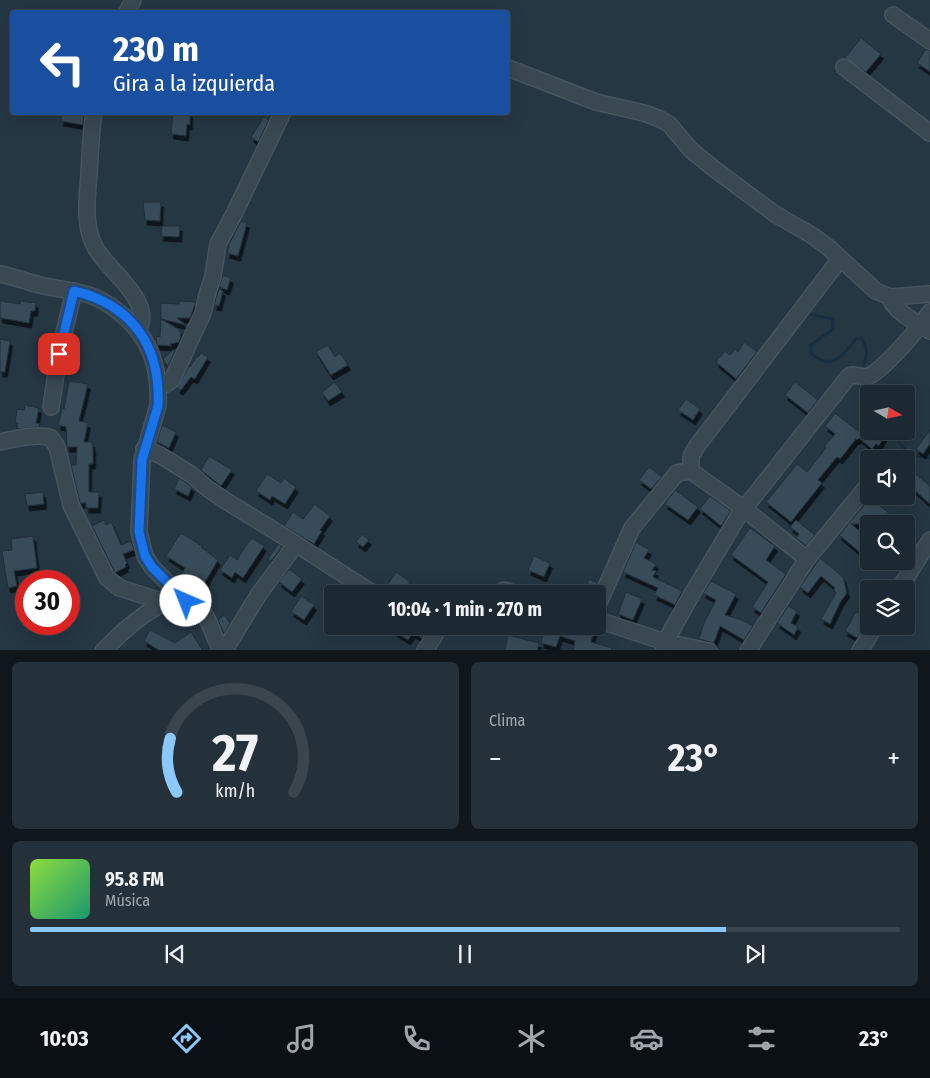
<!DOCTYPE html>
<html lang="es">
<head>
<meta charset="utf-8">
<style>
  body { margin:0; font-family:"Fira Sans Condensed",sans-serif; background:#25313a; color:#f1f3f6; height:100vh; display:flex; flex-direction:column; font-size:19px; white-space:nowrap }
  * { box-sizing:border-box; margin:0 }
  p { font-size:16px; color:#a0a6ac }
  .icon { flex:none; width:28px; height:28px; fill:none; stroke:currentColor; stroke-width:2; stroke-linecap:round; stroke-linejoin:round }
  .map { position:relative; height:650px; overflow:hidden }
  .sheet { display:flex; flex-direction:column; gap:12px; padding:12px; background:#0f171c; flex:1 }
  .sheet>* { flex:none }
  .top-card { position:absolute; left:10px; top:10px; width:500px; height:105px; border-radius:5px; box-shadow:0 5px 20px #0002,0 0 0 1px #3a454d; background:#1a4fa0; color:#fff; overflow:hidden }
  .needle { width:32px; rotate:99deg }
  .buttons { position:absolute; left:860px; top:385px; display:grid; gap:10px }
  .buttons a { display:grid; place-items:center; width:55px; height:55px; border-radius:5px; background:#1c2932; box-shadow:0 5px 20px #0002,0 0 0 1px #3a454d; font-size:25px }
  .speed { position:absolute; left:15px; top:570px; display:flex; gap:10px; font-size:25px; font-weight:700; text-align:center }
  .speed>* { display:grid; place-content:center; width:65px; height:65px; border-radius:50%; background:#1c2932; box-shadow:0 5px 20px #0002,0 0 0 1px #3a454d; line-height:1 }
  .speed .limit { border:8px solid #d22; background:#fff; color:#111 }
  .pin { position:absolute; display:grid; place-items:center; width:42px; height:42px; color:#fff; margin:-21px; border-radius:10px; box-shadow:0 2px 8px #0006 }
  .me { position:absolute; width:55px; margin:-28px; rotate:316deg; stroke-linejoin:round; filter:drop-shadow(0 0 4px #0008) }
  .turn { display:flex; align-items:center; gap:18px; height:105px; padding:0 20px; font-size:22px }
  .turn .icon { width:65px; height:65px; stroke-width:2.5 }
  .turn b { display:block; font-size:35px; line-height:42px }
  .big { font-size:38px; font-weight:700; line-height:1.1 }
  .sheet .widget { flex:1; display:flex; flex-direction:column; justify-content:center; gap:8px; min-width:0; padding:0 18px; border-radius:8px; background:#25313a }
  .sheet .dial { align-items:center; gap:0 }
  .dial svg { height:130px; overflow:visible; fill:none; stroke:#3a454d; stroke-width:7; stroke-linecap:round; text-anchor:middle }
  .dial text { fill:#f1f3f6; stroke:none }
  .song { display:flex; align-items:center; gap:15px }
  .cover { width:60px; height:60px; border-radius:8px; background:linear-gradient(135deg,hsl(90 70% 55%),hsl(160 70% 35%)) }
  .played { height:5px; border-radius:2px; background:linear-gradient(90deg,#8bc9fd 80%,#3a454d 80%) }
  .keys { display:flex; justify-content:space-around; direction:ltr }
  .heat { display:flex; justify-content:space-between; align-items:center; font-size:28px; direction:ltr }
  .sheet .tiles { flex:1; display:grid; gap:12px; grid-template-columns:1fr 1fr }
  .widget:last-child { grid-column:span 2 }
  .trip { position:absolute; left:324px; top:585px; width:282px; height:50px; border-radius:5px; background:#1c2932; box-shadow:0 5px 20px #0002,0 0 0 1px #3a454d; font-weight:700; line-height:50px; text-align:center }
  .dock { display:flex; height:80px; justify-content:space-around; align-items:center; background:#0b1014; color:#a0a6ac }
  .dock .icon { width:35px; height:35px }
  .dock .current { color:#8bc9fd }
  .dock b { font-size:22px; color:#f1f3f6 }
  .map>svg:first-child { display:block }
  .lines { fill:none; stroke-linecap:round; stroke-linejoin:round }
  .stream { stroke:#172f42; stroke-width:3 }
  .building { fill:#374b59; stroke:#202f3a; filter:url(#shadow) }
  .minor-casing { stroke:#46545f; stroke-width:18 }
  .minor { stroke:#3a4852; stroke-width:15 }
  .route-casing { stroke:#114b97; stroke-width:12 }
  .route { stroke:#1a73e8; stroke-width:9 }
</style>
</head>
<body>
<div class="map">
<svg width="930" height="651" viewBox="0 0 930 651">
  <defs>
    <filter id="shadow"><feDropShadow dx="2.5" dy="5" stdDeviation="0" flood-color="#0009"/></filter>
  </defs>
  <rect width="100%" height="100%" fill="#253743"/>
  <g class="lines">
    <g class="stream">
      <path d="M806,313L832,319L833,329L811,345V353C831,372 843,356 856,339L861,338C870,351 866,357 862,371"/>
      <path d="M859,382L863,392L869,397"/>
      <path d="M893,431C901,449 910,457 930,458"/>
    </g>
  </g>
  <g class="building">
    <path d="M861,38L881,54L866,72L845,58Z"/>
    <path d="M926,49L930,50V72L917,63Z"/>
    <path d="M62,112H84L83,125L61,121Z"/>
    <path d="M173,112H190V125L187,124L186,136L171,134Z"/>
    <path d="M264,117L269,120L258,142L251,137Z"/>
    <path d="M143,202H161L160,221L145,220Z"/>
    <path d="M241,221L247,223L238,256L227,253L229,246H228Z"/>
    <path d="M162,226H180L179,237L161,236Z"/>
    <path d="M223,275L231,278L227,290L219,287Z"/>
    <path d="M219,289L223,291L219,306L214,305Z"/>
    <path d="M0,301L20,304V301L36,303L35,311H31L29,323L0,318Z"/>
    <path d="M179,301L196,302L190,318H177L186,325L161,319V303L179,304Z"/>
    <path d="M161,319L180,330L181,337L179,342L170,344L172,346L157,345L156,336L160,337Z"/>
    <path d="M0,339L10,341L5,372H0Z"/>
    <path d="M744,342L757,352L736,379L716,362L725,351L730,355L735,349L738,352Z"/>
    <path d="M328,345L335,357L340,353L348,365L331,375L316,352Z"/>
    <path d="M174,349L175,350L168,367L163,359Z"/>
    <path d="M201,353L208,357L205,362L195,379L191,377L181,390L177,388L189,366L190,367L197,356L198,357Z"/>
    <path d="M69,381L88,384L79,421L88,423L84,442H92L93,449V464H89V492H99L98,508H86V503H80L71,465H76L77,447H67L66,427L58,425L62,409H64Z"/>
    <path d="M335,382L342,392L328,401L322,392Z"/>
    <path d="M795,382L818,400L808,413L785,395Z"/>
    <path d="M686,399L700,409L693,420L678,410Z"/>
    <path d="M25,405L39,408L36,423L40,424L39,427L17,429L18,423H15L17,409L24,410Z"/>
    <path d="M835,413L860,433L869,419V431H887L879,446L876,444L872,449L859,438L857,440L856,439L840,459L837,457L818,480L822,483L791,522L766,502L797,464L807,472L826,448L824,447L835,434L825,426Z"/>
    <path d="M162,425L176,432L169,448L157,442Z"/>
    <path d="M930,430V444L923,454L916,449Z"/>
    <path d="M209,456L232,470L221,486L201,470Z"/>
    <path d="M906,466L930,486V504L913,489L911,491L906,487Z"/>
    <path d="M649,467L662,477L651,489L639,480Z"/>
    <path d="M267,474L281,483L284,478L296,487L285,504L272,496L270,500L256,491Z"/>
    <path d="M179,478L192,487L188,496L174,489Z"/>
    <path d="M675,490L698,507L688,520L665,504Z"/>
    <path d="M43,492L44,504L27,506L25,494Z"/>
    <path d="M710,496L731,511L721,526L700,509Z"/>
    <path d="M870,498L895,518L891,524H851L869,539V548L863,555L839,535Z"/>
    <path d="M315,504L330,516L320,530L322,531L314,544L284,526L293,512L303,519Z"/>
    <path d="M104,520L106,525L111,522L121,545L131,541L134,550L123,554L127,563L125,565L126,567L115,573L92,526Z"/>
    <path d="M796,520L815,535L806,546L796,538L799,534L790,527Z"/>
    <path d="M750,528L775,546L766,560L786,574L761,613L752,607L768,582L731,555Z"/>
    <path d="M180,534H183L202,546L201,547L218,560L204,584L206,585L199,596L178,579L185,568L166,556Z"/>
    <path d="M362,534L369,540L363,547L356,542Z"/>
    <path d="M33,536L37,568L14,571L17,586L8,588L2,551L12,550L11,539Z"/>
    <path d="M252,538L264,546L243,578L235,572L232,578L220,570L230,555L237,560L245,547Z"/>
    <path d="M636,542L649,550L644,558L656,564L652,570L656,571L653,577L682,591L675,605L654,595L658,588L623,572Z"/>
    <path d="M278,544L282,547L271,561L268,559Z"/>
    <path d="M534,556L550,563L544,577L528,570Z"/>
    <path d="M820,558L843,577L847,593L841,601L830,624L821,619L836,593L834,590L835,588L821,576L808,593L800,587Z"/>
    <path d="M289,569L302,579L292,592L279,582Z"/>
    <path d="M396,572L410,582L407,586L419,594H390L384,590Z"/>
    <path d="M589,579L597,583L593,594H583Z"/>
    <path d="M711,581L736,594L725,615L742,620L753,626L744,640L720,626L714,643L699,639L704,623L716,600L703,593Z"/>
    <path d="M869,591V619L857,638L845,631L856,612L858,613Z"/>
    <path d="M626,592L642,599L633,620L618,614Z"/>
    <path d="M301,596L314,605L304,620L291,612Z"/>
    <path d="M788,606L797,611L791,623L798,627L794,635L777,623Z"/>
    <path d="M224,615L230,623L224,634L218,620Z"/>
    <path d="M386,626H417L418,630L423,636L422,638L413,633L408,640Z"/>
    <path d="M545,626H591L595,629L591,642L612,648L611,651H573L575,641L560,636L556,647L541,643Z"/>
    <path d="M150,630L175,643L191,632L203,651H160L144,641Z"/>
    <path d="M508,635L539,643L537,651H505Z"/>
  </g>
  <g class="lines">
    <defs>
      <g id="minor">
        <path d="M127,12L133,0"/>
        <path d="M893,15L930,41"/>
        <path d="M844,67L930,133"/>
        <path d="M508,68L596,102L644,113L660,119L669,124L691,150L713,168L775,214L813,236L829,248L876,291L890,297"/>
        <path d="M94,112C91,133 90,153 89,174C87,200 83,226 96,249C108,270 155,302 138,330"/>
        <path d="M0,274C12,276 27,282 40,285C56,289 73,290 89,295C99,298 110,305 119,312C150,337 160,366 158,406L142,460L139,532L145,556L152,567L166,581L185,596L187,601"/>
        <path d="M930,294L890,297C892,311 918,323 930,331"/>
        <path d="M158,386L166,384L172,380L203,313L207,295L213,276L218,244L234,214L283,112"/>
        <path d="M51,407L59,354L74,291"/>
        <path d="M0,442C15,439 37,433 51,438L57,447L71,505L107,578L120,588L164,602"/>
        <path d="M144,449L160,455L192,475L207,488L226,501L296,544L259,594L224,651"/>
        <path d="M691,471V456L697,446L840,259"/>
        <path d="M296,544L374,594"/>
        <path d="M807,559L869,484"/>
        <path d="M899,589L930,540"/>
        <path d="M504,590L516,594"/>
        <path d="M598,605L632,528L677,473L691,471L744,509L807,559L748,651"/>
        <path d="M598,620L665,642L709,651"/>
        <path d="M103,651C121,633 176,577 201,609C211,621 213,638 222,651"/>
        <path d="M425,651L436,633L426,626"/>
        <path d="M663,651L665,642L692,594L739,515L849,376L852,375L867,377C884,370 919,328 930,312"/>
        <path d="M860,651L875,626"/>
      </g>
    </defs>
    <use href="#minor" class="minor-casing"/>
    <use href="#minor" class="minor"/>
  </g>
  <g class="lines">
    <defs>
      <path id="route" d="M59,354L74,291C133,305 161,347 158,406L142,460L139,532L145,556L152,567L166,581L185,596L186,601"/>
    </defs>
    <use href="#route" class="route-casing"/>
    <use href="#route" class="route"/>
  </g>
</svg>
<div class="buttons">
<a><svg class="needle" viewBox="-14 -14 28 28"><path d="M0-13l5 13h-10z" fill="#e53935"/><path d="M0 13l5-13h-10z" fill="#a0a6ac"/></svg></a>
<a><svg class="icon" aria-label="sound" viewBox="0 0 24 24"><path d="M4 9h4l5-4v14l-5-4H4zM17 9q2 3 0 6"/></svg></a>
<a><svg class="icon" aria-label="search" viewBox="0 0 24 24"><circle cx="10" cy="10" r="6"/><path d="M15 15l6 6"/></svg></a>
<a><svg class="icon" aria-label="layers" viewBox="0 0 24 24"><path d="M12 4l9 5-9 5-9-5zM3 14l9 5 9-5"/></svg></a>
</div>
<div class="speed"><div class="limit">30</div></div>
<div class="pin" style="left:59px;top:354px;background:#d93025"><svg class="icon" aria-label="arrive" viewBox="0 0 24 24"><path d="M6 21V4h12l-3 4 3 4H6"/></svg></div>
<svg class="me" style="left:186px;top:601px" viewBox="-20 -20 40 40"><circle r="19" fill="#fff"/><path d="M0-13L10 11 0 6-10 11z" fill="#1a73e8"/></svg>
<div class="trip">10:04 · 1 min · 270 m</div>
<div class="top-card">
<div class="turn"><svg class="icon" aria-label="left" viewBox="0 0 24 24"><path d="M17 20v-9H6M10 6l-5 5 5 5"/></svg><div><b>230 m</b>Gira a la izquierda</div></div>
</div>
</div>
<section class="sheet">
<div class="tiles">
<div class="widget dial"><svg viewBox="0 0 100 80">
<path d="M14 69A42 42 0 1 1 86 69"/>
<path d="M14 69A42 42 0 0 1 10 36" stroke="#8bc9fd"/>
<text x="50" y="56" font-size="32" font-weight="700">27</text>
<text x="50" y="72" font-size="11">km/h</text>
</svg></div>
<div class="widget"><p>Clima</p>
<div class="heat"><a>−</a><b class="big">23°</b><a>+</a></div>
</div>
<div class="widget">
<div class="song"><i class="cover"></i><div><b>95.8 FM</b><p>Música</p></div></div>
<div class="played"></div>
<div class="keys"><svg class="icon" aria-label="previous" viewBox="0 0 24 24"><path d="M18 5L8 12l10 7zM5 5v14"/></svg><svg class="icon" aria-label="pause" viewBox="0 0 24 24"><path d="M8 5v14M16 5v14"/></svg><svg class="icon" aria-label="next" viewBox="0 0 24 24"><path d="M6 5l10 7-10 7zM19 5v14"/></svg></div>
</div>
</div>
</section>
<nav class="dock">
<b>10:03</b>
<svg class="icon current" aria-label="directions" viewBox="0 0 24 24"><path d="M12 3l9 9-9 9-9-9zM9 14v-3h6M13 9l2 2-2 2"/></svg>
<svg class="icon" aria-label="music" viewBox="0 0 24 24"><path d="M9 18V5l10-2v13"/><circle cx="6" cy="18" r="3"/><circle cx="16" cy="16" r="3"/></svg>
<svg class="icon" aria-label="phone" viewBox="0 0 24 24"><path d="M5 4h4l2 5-3 2q2 4 5 5l2-3 5 2v4C11 20 4 13 5 4z"/></svg>
<svg class="icon" aria-label="climate" viewBox="0 0 24 24"><path d="M12 3v18M4 7l16 10M4 17L20 7"/></svg>
<svg class="icon" aria-label="car" viewBox="0 0 24 24"><path d="M5 17H2v-5l4-1 3-4h7l3 4 3 1v5h-3M9 17h6M6 11h13"/><circle cx="7" cy="17" r="2"/><circle cx="17" cy="17" r="2"/></svg>
<svg class="icon" aria-label="filters" viewBox="0 0 24 24"><path d="M4 7h16M4 17h16"/><circle cx="9" cy="7" r="2"/><circle cx="15" cy="17" r="2"/></svg>
<b>23°</b>
</nav>
</body>
</html>
